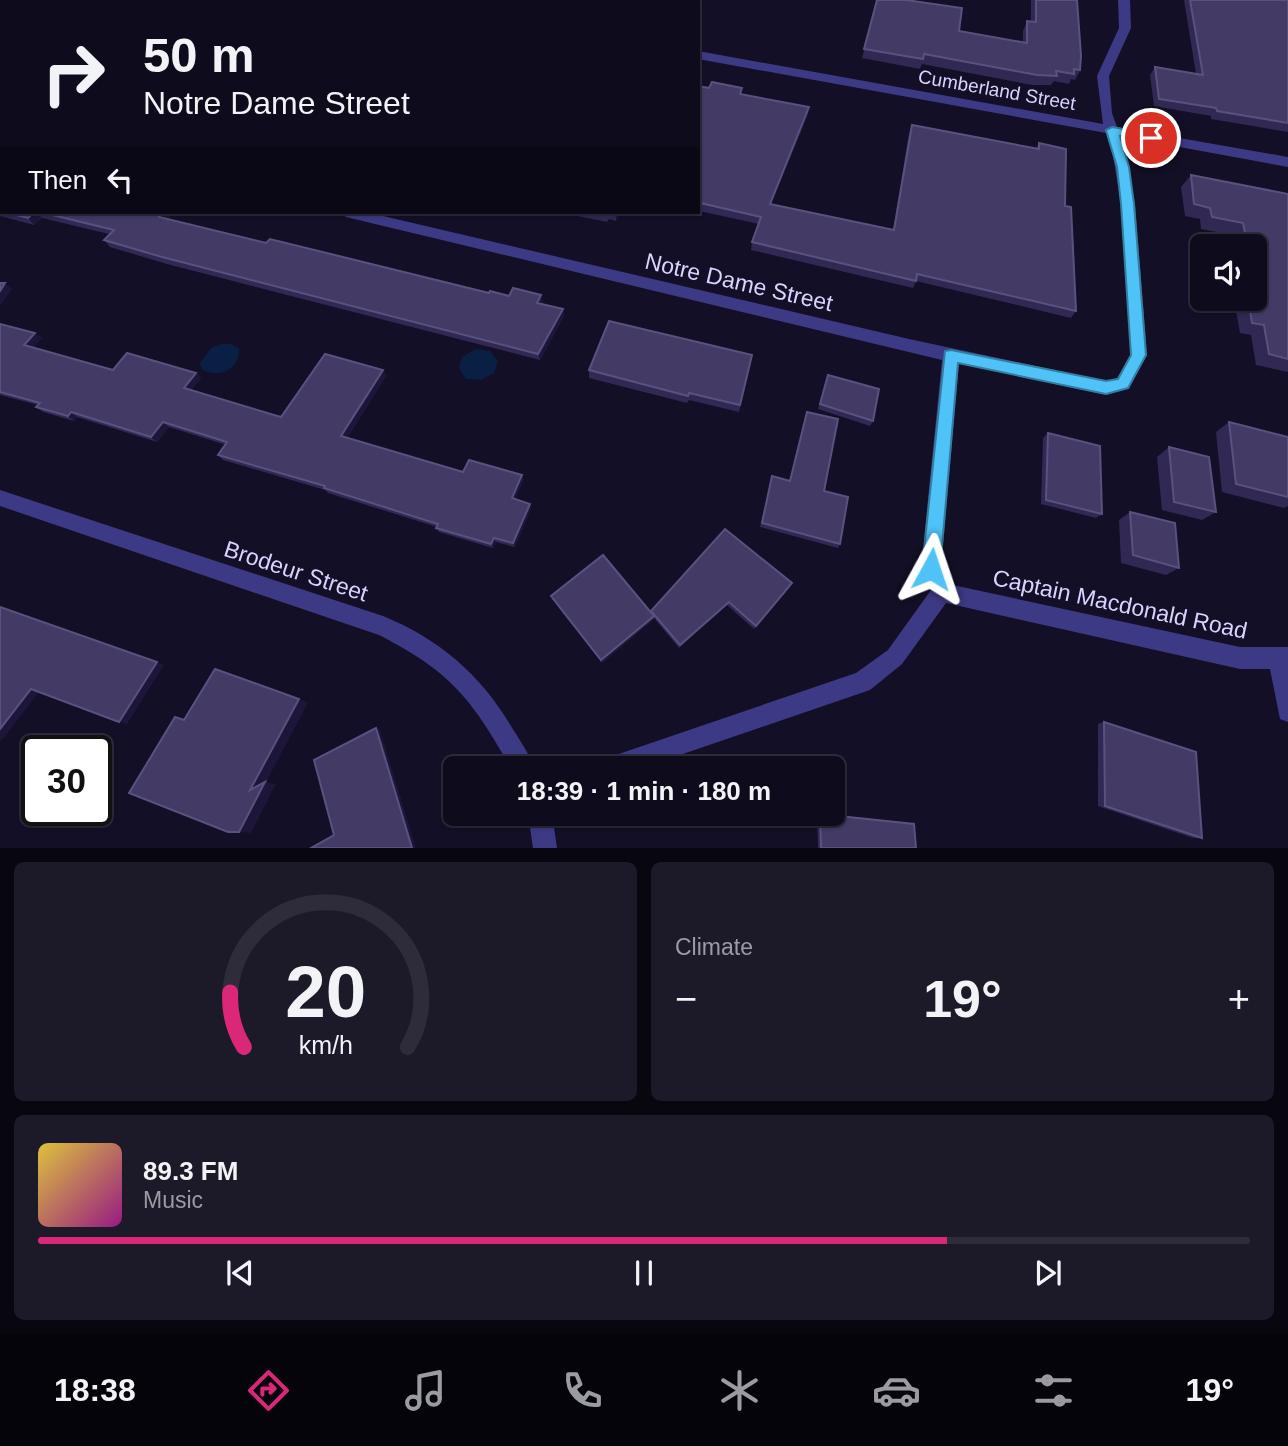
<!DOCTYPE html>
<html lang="en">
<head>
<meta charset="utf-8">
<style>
  body { margin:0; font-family:Arial,sans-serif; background:#1c1929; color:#f1f3f6; height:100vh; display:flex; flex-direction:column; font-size:26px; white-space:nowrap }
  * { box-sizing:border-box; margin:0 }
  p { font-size:23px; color:#9b9ba3 }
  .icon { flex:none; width:38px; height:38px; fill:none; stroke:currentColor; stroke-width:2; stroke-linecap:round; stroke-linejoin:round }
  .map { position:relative; height:848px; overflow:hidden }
  .details { display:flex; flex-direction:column; gap:14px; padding:14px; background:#08060f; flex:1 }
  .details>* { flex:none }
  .banner { position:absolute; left:0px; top:0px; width:700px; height:214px; box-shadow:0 2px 5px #0004,0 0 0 2px #2e2b3b; background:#0e0b1c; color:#f1f3f6; overflow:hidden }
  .buttons { position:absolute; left:1190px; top:234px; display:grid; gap:14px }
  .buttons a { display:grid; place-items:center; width:77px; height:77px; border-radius:10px; background:#0e0b1c; box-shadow:0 2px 5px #0004,0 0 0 2px #2e2b3b; font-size:35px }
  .speed { position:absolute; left:21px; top:735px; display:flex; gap:14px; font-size:35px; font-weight:700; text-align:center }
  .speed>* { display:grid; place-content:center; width:91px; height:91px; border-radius:50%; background:#0e0b1c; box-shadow:0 2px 5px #0004,0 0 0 2px #2e2b3b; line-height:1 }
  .speed .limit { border:4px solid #111; border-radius:10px; background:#fff; color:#111 }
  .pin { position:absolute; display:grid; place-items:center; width:60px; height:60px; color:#fff; margin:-30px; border:4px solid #fff; border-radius:50%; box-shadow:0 2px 7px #0007 }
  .me { position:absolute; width:77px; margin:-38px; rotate:5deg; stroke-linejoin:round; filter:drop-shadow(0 0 5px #0008) }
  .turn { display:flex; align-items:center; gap:24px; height:147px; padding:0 28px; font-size:32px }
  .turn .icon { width:91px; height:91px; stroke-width:2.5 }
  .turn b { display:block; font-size:49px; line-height:60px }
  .then { display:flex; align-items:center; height:66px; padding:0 28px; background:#0003; gap:14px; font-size:26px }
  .big { font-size:52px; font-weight:700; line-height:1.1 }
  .details .card { flex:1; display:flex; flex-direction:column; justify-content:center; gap:10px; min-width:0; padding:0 24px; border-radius:10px; background:#1c1929 }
  .details .dial { align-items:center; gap:0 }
  .dial svg { height:182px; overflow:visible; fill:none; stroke:#2e2b3b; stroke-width:7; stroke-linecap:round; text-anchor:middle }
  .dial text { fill:#f1f3f6; stroke:none }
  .song { display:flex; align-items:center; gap:21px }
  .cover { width:84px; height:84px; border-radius:10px; background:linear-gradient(135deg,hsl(50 70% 55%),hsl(310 70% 35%)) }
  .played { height:7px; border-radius:4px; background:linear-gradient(90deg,#db2777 75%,#2e2b3b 75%) }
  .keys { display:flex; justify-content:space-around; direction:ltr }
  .heat { display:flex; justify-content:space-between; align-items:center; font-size:38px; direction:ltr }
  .details .tiles { flex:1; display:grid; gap:14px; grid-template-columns:1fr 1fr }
  .card:last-child { grid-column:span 2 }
  .trip { position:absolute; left:443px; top:756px; width:402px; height:70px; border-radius:10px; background:#0e0b1c; box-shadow:0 2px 5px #0004,0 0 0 2px #2e2b3b; font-weight:700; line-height:70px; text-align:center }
  .tab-bar { display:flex; height:112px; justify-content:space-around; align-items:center; background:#06040b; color:#9b9ba3 }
  .tab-bar .icon { width:49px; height:49px }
  .tab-bar .selected { color:#db2777 }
  .tab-bar b { font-size:32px; color:#f1f3f6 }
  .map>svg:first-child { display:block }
  .water { fill:#0a1f44 }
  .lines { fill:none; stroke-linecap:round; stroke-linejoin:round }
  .minor { fill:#3d3a85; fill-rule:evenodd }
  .wall { fill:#312854 }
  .shaded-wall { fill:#1d163a }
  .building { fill:#433a66; stroke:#5a527e; stroke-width:2 }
  .route { fill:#4fc3f7; stroke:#337fa1; stroke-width:2 }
  .labels { text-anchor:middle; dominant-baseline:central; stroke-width:7; stroke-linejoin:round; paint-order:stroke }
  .far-street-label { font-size:19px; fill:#d9d4ff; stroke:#130f26 }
  .street-label { font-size:23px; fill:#d9d4ff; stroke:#130f26 }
</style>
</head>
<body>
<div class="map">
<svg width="1288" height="848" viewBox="0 0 1288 848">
  <rect width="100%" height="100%" fill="#130f26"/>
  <g class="water">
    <path d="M222,344H232L239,349C240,369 218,380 202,369L200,363L211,348Z"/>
    <path d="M476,349L490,351L498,361L494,373L481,380L466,379L459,368L462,357Z"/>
  </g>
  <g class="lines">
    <g class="minor">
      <path d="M385,0H406L407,2H387Z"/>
      <path d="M1118,0H1130L1131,28L1109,76L1112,113L1117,127L1288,157V167L1120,136L1127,156L1135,204L1147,355L1129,389L1106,395L959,363L941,568L948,584L1240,647H1288V722L1280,719L1270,669H1240L946,603L902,664L870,690L642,768H599L602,760L610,757L856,673L888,650L931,590L921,569L942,360L346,217L339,212H366L909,339L1106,381L1117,378L1131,355L1121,204L1113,156L1106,133L698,59V51L1103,124L1097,76L1119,28Z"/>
      <rect x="0" y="125" width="2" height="9"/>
      <path d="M0,490L383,616C439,639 480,674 511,726C519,739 529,753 534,768H511C471,698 451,672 379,635L0,506Z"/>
      <path d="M528,814H552L557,848H533Z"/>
    </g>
  </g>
  <g class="wall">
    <path d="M877,0L959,31L1023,42V31L1027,21L1031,22V0H1077L1080,70L1075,80L1071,79L1069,84L1054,81L1051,85H1032L922,64L920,69L862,58Z"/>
    <path d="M1184,0H1288V132L1211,119V116L1154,106L1150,75L1155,67L1196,74Z"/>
    <path d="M698,86L741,94L808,115L771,204L893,230L909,133L912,125L1036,148L1039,143L1065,206L1076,311L1071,318L916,281L913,288L751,250L752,242L759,224L699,211L697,215L682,212H698Z"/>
    <path d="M0,159L2,160V212H174L168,219L266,243L489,293L543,302L541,304L563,309L564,316L540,360L167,264L110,247L104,240L109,234L42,218L34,225L0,216Z"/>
    <path d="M1191,175L1288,194V372L1256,365L1251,335L1240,333L1234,299H1255V247H1234L1232,235L1201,229L1200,219L1185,216L1181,187Z"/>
    <path d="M558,212H621L616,221L609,219L607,222Z"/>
    <path d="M0,324L42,338L33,347L113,370L196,373L201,378L191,390L281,417L383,370L386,376L347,438L463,472L524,479L515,499L531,508L515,547L496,542L493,548L439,532L436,528L437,527L328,493L325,490L223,460L218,455L226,445L169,427L157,442L77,417L74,421L43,412L36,407L38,405L0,395Z"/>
    <path d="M752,355L739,412L689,400L687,403L589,378V370Z"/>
    <path d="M828,375L873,421L870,426L818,409Z"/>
    <path d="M807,412L824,491L840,544L838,548L760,527L772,476L790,481Z"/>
    <path d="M1229,422L1288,437V506L1284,508L1222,492L1216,432Z"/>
    <path d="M1048,433L1102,514L1096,518L1041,504L1043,438Z"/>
    <path d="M1169,447L1216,512L1202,520L1162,510L1157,457Z"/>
    <path d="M1130,512L1179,568L1166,575L1121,563L1119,520Z"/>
    <path d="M790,587L754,629L727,605L679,648L654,618V619L602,663L552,599L551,596L651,612Z"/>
    <path d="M1104,722L1202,838H1193L1098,806V724Z"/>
    <path d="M820,814L916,848H818L817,815Z"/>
  </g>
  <g class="shaded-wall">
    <path d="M809,107L808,115L768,211L770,204Z"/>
    <path d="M34,212H36L42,218L34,225L28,218Z"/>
    <path d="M163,212H174L164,224L159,217Z"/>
    <path d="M617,212H621L616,221V213Z"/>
    <path d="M5,283L12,289L0,306V291Z"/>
    <path d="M541,295L543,302L539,310L537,303Z"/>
    <path d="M563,309L564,316L540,360L538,354Z"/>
    <path d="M35,333L42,338L31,350L24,345Z"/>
    <path d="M383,370L386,376L345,441L341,436Z"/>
    <path d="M196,373L201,378L189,393L184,388Z"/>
    <path d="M71,412L77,417L74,421L68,416Z"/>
    <path d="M163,422L169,427L157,442L151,437Z"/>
    <path d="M522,475L524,479L513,503L512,498Z"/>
    <path d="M530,504L531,508L515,547L513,543Z"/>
    <path d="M494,538L496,542L493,548L491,544Z"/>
    <path d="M729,602L727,605L679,648L680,645Z"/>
    <path d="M654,616V619L602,663L601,660Z"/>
    <path d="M157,662L164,665L127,724L119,722Z"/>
    <path d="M31,689L40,691L2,740H0V729Z"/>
    <path d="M299,699L308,703L266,782L276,784L251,833L239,832L250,790Z"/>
    <path d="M376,728L380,730L416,848H412Z"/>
  </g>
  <g class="building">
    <path d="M77,0H257L265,2H75Z"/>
    <path d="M877,0H906L962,8L959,31L1027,43V21L1036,22V0H1077L1081,56L1080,70L1074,69V74L1056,71L1057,76L1037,75L924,54L923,59L864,49Z"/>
    <path d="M1190,0H1288V123L1217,111L1216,108L1159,99L1155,67L1203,75Z"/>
    <path d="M0,48L2,49V82L0,81Z"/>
    <path d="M712,82L742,88L740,94L809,107L770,204L894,230L912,125L1039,149V143L1066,149L1065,206L1071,207L1076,311L917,274L916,281L752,242L761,217L700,203L698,206V86L709,88Z"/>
    <path d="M0,159L2,160V211H0Z"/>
    <path d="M1191,175L1288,194V359L1269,354L1264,325L1252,323L1248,299H1255V289H1257L1255,280V247H1248L1243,223L1212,217L1210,208L1194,204Z"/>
    <path d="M4,212H34L28,218Z"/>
    <path d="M40,212H163L159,217L266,243L270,239L489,293L490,291L509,296L513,288L541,295L537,303L563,309L538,354L162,257L104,240L114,230Z"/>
    <path d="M592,212H609L607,215Z"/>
    <path d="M0,283H5L0,291Z"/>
    <path d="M609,321L752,355L740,405L689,393L688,396L589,370Z"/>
    <path d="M0,324L35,333L24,345L113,370L127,353L196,373L184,388L281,417L325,354L383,370L341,436L463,472L469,460L522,475L512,498L530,504L513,543L494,538L491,544L436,528L438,524L324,488L325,486L218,455L227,442L163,422L151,437L71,412L68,416L36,407L40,403L0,392Z"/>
    <path d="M828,375L879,389L873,421L820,404Z"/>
    <path d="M807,412L838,419L824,491L848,497L840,544L762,523L772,476L790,481Z"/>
    <path d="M1229,422L1288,437V497L1236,484Z"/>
    <path d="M1048,433L1100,446L1102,514L1046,500Z"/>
    <path d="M1169,447L1209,457L1216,512L1174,502Z"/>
    <path d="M1130,512L1175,523L1179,568L1133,555Z"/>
    <path d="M725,529L792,583L756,626L729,602L680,645L651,611Z"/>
    <path d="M603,555L654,616L601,660L551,596Z"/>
    <path d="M0,607L157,662L119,722L31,689L0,729Z"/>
    <path d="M215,669L299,699L250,790L265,782L239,832H228L129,793L175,717L184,720Z"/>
    <path d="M1104,722L1196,752L1202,838L1105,806Z"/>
    <path d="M376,728L412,848H311L334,835L314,760Z"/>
    <path d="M820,814L914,824L916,848H821Z"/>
  </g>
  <path class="route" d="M1112,127L1151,134L1157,138L1151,141L1120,136L1129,167L1134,204L1146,355L1128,388L1106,394L958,363L940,569L938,575L931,578L925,575L922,569L945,351L951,350L1106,381L1118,379L1131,355L1121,204L1117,167L1106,130Z"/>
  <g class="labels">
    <g class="far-street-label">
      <text transform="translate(997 90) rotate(10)">Cumberland Street</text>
    </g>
    <g class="street-label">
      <text transform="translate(739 282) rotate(13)">Notre Dame Street</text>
      <text transform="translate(296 571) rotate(18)">Brodeur Street</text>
      <text transform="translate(1120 604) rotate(12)">Captain Macdonald Road</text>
    </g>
  </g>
</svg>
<div class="buttons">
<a><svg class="icon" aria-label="sound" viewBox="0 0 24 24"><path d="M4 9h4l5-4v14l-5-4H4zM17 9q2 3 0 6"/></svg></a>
</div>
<div class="speed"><div class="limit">30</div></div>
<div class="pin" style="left:1151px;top:138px;background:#d93025"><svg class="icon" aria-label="arrive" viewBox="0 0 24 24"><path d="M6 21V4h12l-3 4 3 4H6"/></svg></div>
<svg class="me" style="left:931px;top:569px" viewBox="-20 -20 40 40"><path d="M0-17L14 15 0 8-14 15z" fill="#4fc3f7" stroke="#fff" stroke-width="4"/></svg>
<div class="trip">18:39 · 1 min · 180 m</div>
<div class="banner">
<div class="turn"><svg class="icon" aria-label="right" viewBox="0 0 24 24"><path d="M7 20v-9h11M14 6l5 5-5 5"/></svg><div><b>50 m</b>Notre Dame Street</div></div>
<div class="then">Then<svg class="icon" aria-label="left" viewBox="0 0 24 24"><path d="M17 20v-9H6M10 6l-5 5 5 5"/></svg></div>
</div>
</div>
<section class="details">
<div class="tiles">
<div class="card dial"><svg viewBox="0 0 100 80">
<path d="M14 69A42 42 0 1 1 86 69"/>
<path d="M14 69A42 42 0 0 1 8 45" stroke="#db2777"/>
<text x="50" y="56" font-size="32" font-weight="700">20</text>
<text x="50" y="72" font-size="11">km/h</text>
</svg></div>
<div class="card"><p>Climate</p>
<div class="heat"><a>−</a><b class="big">19°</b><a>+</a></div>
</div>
<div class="card">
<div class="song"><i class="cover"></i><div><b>89.3 FM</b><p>Music</p></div></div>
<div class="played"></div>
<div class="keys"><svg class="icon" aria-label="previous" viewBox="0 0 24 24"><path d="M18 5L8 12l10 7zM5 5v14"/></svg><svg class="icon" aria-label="pause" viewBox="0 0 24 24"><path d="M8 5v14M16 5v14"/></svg><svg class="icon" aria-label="next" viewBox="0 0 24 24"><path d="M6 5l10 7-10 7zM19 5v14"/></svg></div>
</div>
</div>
</section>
<nav class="tab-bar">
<b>18:38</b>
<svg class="icon selected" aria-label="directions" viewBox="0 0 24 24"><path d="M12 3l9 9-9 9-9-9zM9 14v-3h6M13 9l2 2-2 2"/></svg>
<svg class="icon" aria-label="music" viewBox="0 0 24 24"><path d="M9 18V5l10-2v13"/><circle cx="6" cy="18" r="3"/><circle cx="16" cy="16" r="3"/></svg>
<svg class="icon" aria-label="phone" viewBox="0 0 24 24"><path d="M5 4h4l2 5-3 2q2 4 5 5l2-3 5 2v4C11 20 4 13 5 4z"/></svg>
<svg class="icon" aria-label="climate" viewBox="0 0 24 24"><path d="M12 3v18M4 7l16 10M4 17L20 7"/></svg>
<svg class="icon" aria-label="car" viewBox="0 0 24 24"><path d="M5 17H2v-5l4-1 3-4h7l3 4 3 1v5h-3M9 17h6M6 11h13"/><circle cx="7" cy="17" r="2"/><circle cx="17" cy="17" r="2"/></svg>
<svg class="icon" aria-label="filters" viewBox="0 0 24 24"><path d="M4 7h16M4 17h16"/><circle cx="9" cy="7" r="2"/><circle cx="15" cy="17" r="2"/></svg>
<b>19°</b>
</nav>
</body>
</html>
